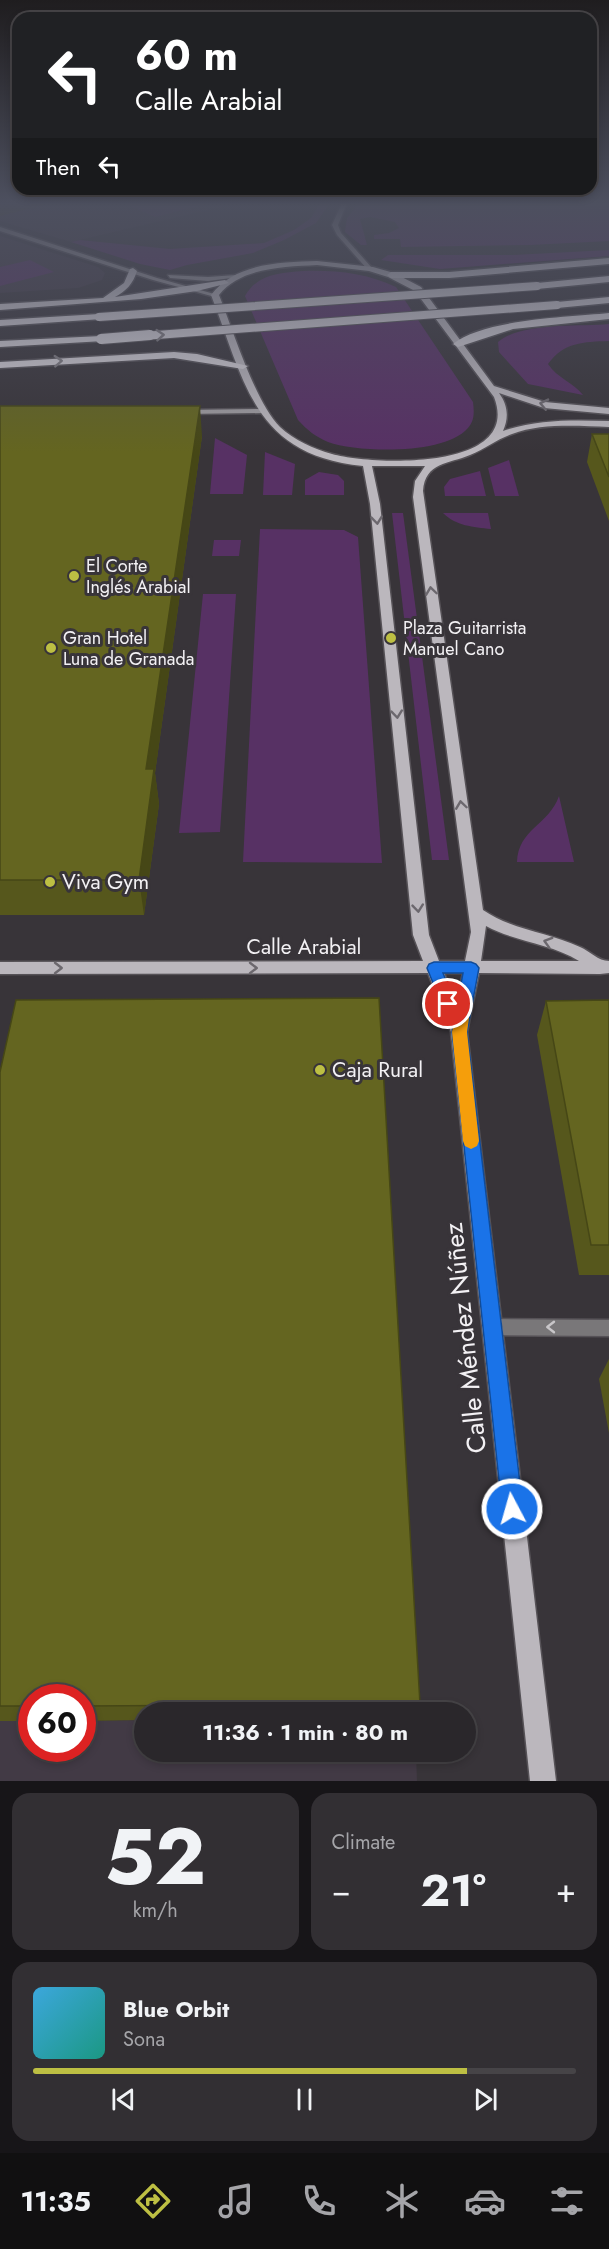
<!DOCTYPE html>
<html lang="en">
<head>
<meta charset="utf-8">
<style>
  body { margin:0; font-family:Jost,sans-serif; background:#322f33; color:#f1f3f6; height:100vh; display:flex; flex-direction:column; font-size:22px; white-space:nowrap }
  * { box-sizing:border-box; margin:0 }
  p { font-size:20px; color:#a5a5a9 }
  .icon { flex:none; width:33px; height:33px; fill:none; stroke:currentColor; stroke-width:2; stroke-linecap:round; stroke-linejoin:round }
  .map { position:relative; height:1781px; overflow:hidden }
  .drawer { display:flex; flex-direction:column; gap:12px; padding:12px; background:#171518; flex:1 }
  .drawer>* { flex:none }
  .guide { position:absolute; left:12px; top:12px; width:585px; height:183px; border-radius:18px; box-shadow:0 3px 9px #0003,0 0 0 2px #464447; background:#202124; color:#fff; overflow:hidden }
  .speed { position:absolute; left:18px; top:1684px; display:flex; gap:12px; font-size:30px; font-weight:700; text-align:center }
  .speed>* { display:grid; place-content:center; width:78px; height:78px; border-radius:50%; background:#2a272b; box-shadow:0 3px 9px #0003,0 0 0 2px #464447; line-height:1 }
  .speed .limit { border:9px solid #d22; background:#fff; color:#111 }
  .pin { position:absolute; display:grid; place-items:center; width:51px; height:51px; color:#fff; margin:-26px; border:3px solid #fff; border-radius:50%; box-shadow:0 2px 6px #0007 }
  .me { position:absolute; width:66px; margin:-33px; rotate:354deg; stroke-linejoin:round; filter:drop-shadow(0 0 4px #0008) }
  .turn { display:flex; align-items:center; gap:21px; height:126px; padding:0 24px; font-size:27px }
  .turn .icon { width:78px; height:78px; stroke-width:2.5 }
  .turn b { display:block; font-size:42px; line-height:51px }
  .then { display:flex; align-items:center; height:57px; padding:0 24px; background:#0003; gap:12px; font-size:22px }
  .big { font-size:45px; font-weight:700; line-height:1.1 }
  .drawer .card { flex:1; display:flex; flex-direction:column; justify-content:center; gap:9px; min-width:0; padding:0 21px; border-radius:18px; background:#322f33 }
  .drawer .dial { align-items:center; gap:0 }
  .dial b { font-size:78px; line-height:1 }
  .song { display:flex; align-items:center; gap:18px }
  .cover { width:72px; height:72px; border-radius:9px; background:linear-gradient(135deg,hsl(200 70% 55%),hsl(170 70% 35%)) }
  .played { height:6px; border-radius:3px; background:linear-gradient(90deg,#bdbf43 80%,#464447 80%) }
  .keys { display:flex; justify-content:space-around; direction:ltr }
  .heat { display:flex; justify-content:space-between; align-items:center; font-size:33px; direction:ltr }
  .drawer .tiles { flex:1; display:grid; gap:12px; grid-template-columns:1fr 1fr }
  .card:last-child { grid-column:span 2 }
  .trip { position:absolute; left:134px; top:1702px; width:342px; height:60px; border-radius:30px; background:#2a272b; box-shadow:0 3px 9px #0003,0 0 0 2px #464447; font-weight:700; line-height:60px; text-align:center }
  .tabs { display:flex; height:96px; justify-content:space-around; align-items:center; background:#111011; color:#a5a5a9 }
  .tabs .icon { width:42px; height:42px }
  .tabs .current { color:#bdbf43 }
  .tabs b { font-size:27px; color:#f1f3f6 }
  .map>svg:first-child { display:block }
  .built { fill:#423a45 }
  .green { fill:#573164 }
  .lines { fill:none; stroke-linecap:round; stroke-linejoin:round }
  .street-casing { stroke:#565257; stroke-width:3 }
  .secondary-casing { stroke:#565257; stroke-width:3 }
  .primary-casing { stroke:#565257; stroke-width:3 }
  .highway-casing { stroke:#565257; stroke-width:3 }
  .street { fill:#797779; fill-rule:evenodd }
  .secondary { fill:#9e9b9f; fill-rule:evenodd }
  .primary { fill:#bbb7bd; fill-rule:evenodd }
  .highway { fill:#d5d1d7; fill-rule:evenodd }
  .highway-bridge-far1-casing { stroke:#565257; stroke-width:10; stroke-linecap:butt }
  .highway-bridge-casing { stroke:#565257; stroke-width:12; stroke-linecap:butt }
  .highway-bridge-far1 { stroke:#d5d1d7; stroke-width:8 }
  .highway-bridge { stroke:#d5d1d7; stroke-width:10 }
  .wall { fill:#56571c }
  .shaded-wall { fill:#464716 }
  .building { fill:#646520; stroke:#464716; stroke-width:1.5 }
  .oneway { stroke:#7f7b80 }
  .oneway2 { stroke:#6c686e }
  .oneway3 { stroke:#c8c6c9 }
  .route { fill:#1a73e8; stroke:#114b97; stroke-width:1.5 }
  .slow { fill:#f59e0b }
  .poi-dot { fill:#bdbf43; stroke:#383439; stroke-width:2 }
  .labels { text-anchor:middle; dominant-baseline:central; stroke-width:6; stroke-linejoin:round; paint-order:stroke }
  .far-poi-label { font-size:18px; fill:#f3f1f4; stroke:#383439; text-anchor:start }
  .poi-label { font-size:21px; fill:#f3f1f4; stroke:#383439; text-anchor:start }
  .street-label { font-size:21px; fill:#f3f1f4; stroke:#383439 }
  .near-street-label { font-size:26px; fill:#f3f1f4; stroke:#383439 }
</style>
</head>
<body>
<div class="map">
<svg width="609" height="1781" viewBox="0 0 609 1781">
  <rect width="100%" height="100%" fill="#383439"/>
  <g class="built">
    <path d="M0,203H238L71,242L0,221Z"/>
    <path d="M0,236L98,267L105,273L102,280L78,288L0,293Z"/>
    <path d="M144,1720V1752H416L417,1781H0V1721H31L32,1749H82L83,1721Z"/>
  </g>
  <g class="green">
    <path d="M124,203H211L155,217Z"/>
    <path d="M320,203H330L316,223L284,240L253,253L187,265L170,270L140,264L71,242L80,240L170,249L264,243L294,230L311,218Z"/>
    <path d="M359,203H609V241L530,245L401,247L400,239H374V235L389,233L399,228L395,222L370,217L360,219L367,245H361L345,232L347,218Z"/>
    <path d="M609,250V256L440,269L381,260L388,255H513Z"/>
    <path d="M30,260L54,272L0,286V267Z"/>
    <path d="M303,271C336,270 366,273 396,287L473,402C474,411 475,420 468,428C445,455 359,453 328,442C316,437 307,430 298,420L245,296C257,274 280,273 303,271Z"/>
    <path d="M609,324V341C583,342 564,342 548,364C557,378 573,382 583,395L528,384L499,352L498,342C521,322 578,327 609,324Z"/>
    <path d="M215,438L247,455L243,494H210Z"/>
    <path d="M265,452L295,464L292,495H263Z"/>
    <path d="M509,460L519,496H495L488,468Z"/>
    <path d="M480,471L486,496H445L444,487L450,479Z"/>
    <path d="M319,472L338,475L344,481V495H305V480Z"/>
    <path d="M392,513H403L449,860H432Z"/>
    <path d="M443,513H488L491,529C473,527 456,526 443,513Z"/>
    <path d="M260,529L344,530L358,537L382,863L243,862Z"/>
    <path d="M214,540H241L239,556H212Z"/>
    <path d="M203,594H236L220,832L179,833Z"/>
    <path d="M559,796L574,862H517C518,829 549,825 559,796Z"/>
  </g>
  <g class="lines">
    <defs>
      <path id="street" d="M492,1319L609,1320V1336L492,1335L486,1333L484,1327L486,1321Z"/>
      <g id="secondary">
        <path d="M342,203H347L338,225L341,233L372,268V270H368L337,235L332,225Z"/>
        <path d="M0,227L157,278L218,295L215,297L153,280L0,231Z"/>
        <path d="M168,275L208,277L236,275L239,277L208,281L170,278Z"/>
        <path d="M261,409H264V413L184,414L180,412L184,410Z"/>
      </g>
      <path id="primary" d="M317,261L373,267L394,273L421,287L494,386L545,402L609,408V414L544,408L499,393C508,405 509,418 503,431C537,419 573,420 609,421V427C577,426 542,423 512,434C497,439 485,449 470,455C449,464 425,462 423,491L483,910C512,930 548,932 580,947C590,951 598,961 609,961V973L600,974L479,973L467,1032L556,1781H530L451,1032L428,973L0,974V962L423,961L413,935L370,504L363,466C253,455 245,382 211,295C235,263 281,262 317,261ZM317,265L369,271L388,277L415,291L494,397C523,472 371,465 332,454C314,449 294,440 280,427C255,402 233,330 219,295C241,267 284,267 317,265ZM372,466H425L415,481L413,497L471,932L465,961H439L429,935L380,504ZM486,926C515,942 550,943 579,961H481ZM444,973H463L456,1004Z"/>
      <g id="highway">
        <path d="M609,258V264L449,278H391L387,275L391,272H449Z"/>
        <path d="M133,268L137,271C133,284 126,291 115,297L225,280L229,283L197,291L141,299L0,310V304L103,298L124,283L130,269Z"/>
        <path d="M609,276V282L537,289L533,286L537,283Z"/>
        <path d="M609,297V303L557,308L552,305L557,302Z"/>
        <path d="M609,313V319L513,329L458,347L453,344C483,319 570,317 609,313Z"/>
        <path d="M99,314L102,315V319L0,326V320Z"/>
        <path d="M101,336L104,337V341L0,347V341Z"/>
        <path d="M174,352L197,354L248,366L243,369L174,358L0,368V362Z"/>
      </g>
    </defs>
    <use href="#street" class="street-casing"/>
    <use href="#secondary" class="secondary-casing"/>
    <use href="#primary" class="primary-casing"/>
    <use href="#highway" class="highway-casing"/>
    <use href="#street" class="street"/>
    <use href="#secondary" class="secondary"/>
    <use href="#primary" class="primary"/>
    <use href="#highway" class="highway"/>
    <defs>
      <g id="highway-bridge-far1">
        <path d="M99,317L537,286"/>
        <path d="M130,337L557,305"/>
      </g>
      <path id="highway-bridge" d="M101,339L150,335"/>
    </defs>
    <use href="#highway-bridge-far1" class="highway-bridge-far1-casing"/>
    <use href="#highway-bridge" class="highway-bridge-casing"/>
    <use href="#highway-bridge-far1" class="highway-bridge-far1"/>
    <use href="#highway-bridge" class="highway-bridge"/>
  </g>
  <g class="wall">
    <path d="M0,406L202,436L155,773L159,804L144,915H0Z"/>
    <path d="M592,434H609V521L587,462Z"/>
    <path d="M609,1000V1275H579L537,1035L546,1001Z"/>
    <path d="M0,1072L420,1704L416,1713H144V1720L82,1721V1698H32V1721H0Z"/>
    <path d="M609,1359V1433L599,1379Z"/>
  </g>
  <g class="shaded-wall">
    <path d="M0,203H51L0,216Z"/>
    <path d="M200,406L202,436L155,773L159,804L144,915L139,880L146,769Z"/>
  </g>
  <g class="building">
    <path d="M0,406H200L146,769H154L139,880H0Z"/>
    <path d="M592,434H609V477Z"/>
    <path d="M379,998L420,1704L82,1706V1698H32V1706H0V1072L16,1000Z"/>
    <path d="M609,1000V1245H591L546,1001Z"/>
  </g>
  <defs><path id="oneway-chevron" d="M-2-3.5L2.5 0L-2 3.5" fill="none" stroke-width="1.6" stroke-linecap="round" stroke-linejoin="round" transform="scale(1.5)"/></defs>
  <g class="oneway">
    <use href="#oneway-chevron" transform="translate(160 335) rotate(-4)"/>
    <use href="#oneway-chevron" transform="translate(58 361) rotate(-3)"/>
  </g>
  <g class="oneway2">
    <use href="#oneway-chevron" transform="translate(544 404) rotate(-167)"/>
    <use href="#oneway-chevron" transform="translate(377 520) rotate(84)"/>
    <use href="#oneway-chevron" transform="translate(431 591) rotate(-98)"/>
    <use href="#oneway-chevron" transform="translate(397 714) rotate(84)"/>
    <use href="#oneway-chevron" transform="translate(461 805) rotate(-98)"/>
    <use href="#oneway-chevron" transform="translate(418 908) rotate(84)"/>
    <use href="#oneway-chevron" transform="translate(548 942) rotate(-164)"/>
    <use href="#oneway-chevron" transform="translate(58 968)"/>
    <use href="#oneway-chevron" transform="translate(253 968)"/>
  </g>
  <use class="oneway3" href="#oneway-chevron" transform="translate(551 1327) rotate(-180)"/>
  <linearGradient id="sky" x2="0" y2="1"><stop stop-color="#1f1d1f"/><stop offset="0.45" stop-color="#4d505f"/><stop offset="1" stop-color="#4d505f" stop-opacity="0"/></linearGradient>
  <rect width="609" height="452" fill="url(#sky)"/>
  <path class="route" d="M434,962H471L476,964L479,968L467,1032L523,1509L520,1516L512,1519L505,1516L502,1509L452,1032L463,973H443L456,1004L453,1008H443L427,968L429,964Z"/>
  <path class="slow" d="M462,1012L467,1014L469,1018L467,1032L479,1141L477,1146L471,1149L465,1146L463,1141L452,1032L456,1014Z"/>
  <g class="poi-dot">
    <circle cx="74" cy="576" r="6"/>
    <circle cx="391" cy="638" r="6"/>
    <circle cx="51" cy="648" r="6"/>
    <circle cx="50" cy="882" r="6"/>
    <circle cx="320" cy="1070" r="6"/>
  </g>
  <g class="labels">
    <g class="far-poi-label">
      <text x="86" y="566">El Corte<tspan x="86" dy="21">Inglés Arabial</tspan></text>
      <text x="403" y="628">Plaza Guitarrista<tspan x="403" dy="21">Manuel Cano</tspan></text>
      <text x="63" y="638">Gran Hotel<tspan x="63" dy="21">Luna de Granada</tspan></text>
    </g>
    <g class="poi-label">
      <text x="62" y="882">Viva Gym</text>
      <text x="332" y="1070">Caja Rural</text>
    </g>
    <g class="street-label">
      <text x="304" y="947">Calle Arabial</text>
    </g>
    <g class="near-street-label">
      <text transform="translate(465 1338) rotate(-96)">Calle Méndez Núñez</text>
    </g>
  </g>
</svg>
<div class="speed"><div class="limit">60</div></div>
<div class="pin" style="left:448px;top:1004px;background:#d93025"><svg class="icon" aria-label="arrive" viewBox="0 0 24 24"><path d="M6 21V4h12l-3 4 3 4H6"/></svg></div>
<svg class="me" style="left:512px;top:1509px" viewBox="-20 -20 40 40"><circle r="17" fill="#1a73e8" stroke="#fff" stroke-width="3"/><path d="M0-11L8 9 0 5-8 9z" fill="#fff"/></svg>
<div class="trip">11:36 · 1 min · 80 m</div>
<div class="guide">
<div class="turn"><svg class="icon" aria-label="left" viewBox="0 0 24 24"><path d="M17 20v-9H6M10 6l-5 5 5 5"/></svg><div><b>60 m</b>Calle Arabial</div></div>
<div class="then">Then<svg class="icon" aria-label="left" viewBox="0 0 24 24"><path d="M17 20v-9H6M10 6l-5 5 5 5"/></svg></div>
</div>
</div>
<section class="drawer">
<div class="tiles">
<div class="card dial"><b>52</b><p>km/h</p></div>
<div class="card"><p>Climate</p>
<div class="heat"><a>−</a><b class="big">21°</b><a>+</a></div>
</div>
<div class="card">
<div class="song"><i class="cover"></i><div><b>Blue Orbit</b><p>Sona</p></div></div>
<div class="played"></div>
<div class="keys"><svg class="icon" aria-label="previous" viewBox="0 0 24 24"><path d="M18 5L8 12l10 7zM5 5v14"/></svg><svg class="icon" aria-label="pause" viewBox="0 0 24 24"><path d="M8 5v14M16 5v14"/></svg><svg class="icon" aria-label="next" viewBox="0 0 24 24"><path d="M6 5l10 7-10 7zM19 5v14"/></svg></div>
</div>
</div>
</section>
<nav class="tabs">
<b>11:35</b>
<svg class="icon current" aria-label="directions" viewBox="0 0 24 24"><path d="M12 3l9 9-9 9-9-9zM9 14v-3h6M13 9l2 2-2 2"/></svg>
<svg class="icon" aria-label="music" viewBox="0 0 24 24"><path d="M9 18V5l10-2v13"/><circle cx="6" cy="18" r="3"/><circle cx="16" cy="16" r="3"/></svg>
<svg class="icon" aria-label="phone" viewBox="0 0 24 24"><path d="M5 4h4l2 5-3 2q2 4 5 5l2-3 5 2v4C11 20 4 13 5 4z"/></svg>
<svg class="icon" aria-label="climate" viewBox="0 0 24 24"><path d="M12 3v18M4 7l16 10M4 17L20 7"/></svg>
<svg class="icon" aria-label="car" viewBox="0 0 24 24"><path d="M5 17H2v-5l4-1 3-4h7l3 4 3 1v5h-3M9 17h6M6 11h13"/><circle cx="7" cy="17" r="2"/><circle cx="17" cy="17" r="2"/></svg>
<svg class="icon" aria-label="filters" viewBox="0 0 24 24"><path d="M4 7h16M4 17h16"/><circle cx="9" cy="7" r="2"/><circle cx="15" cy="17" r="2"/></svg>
</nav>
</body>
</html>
